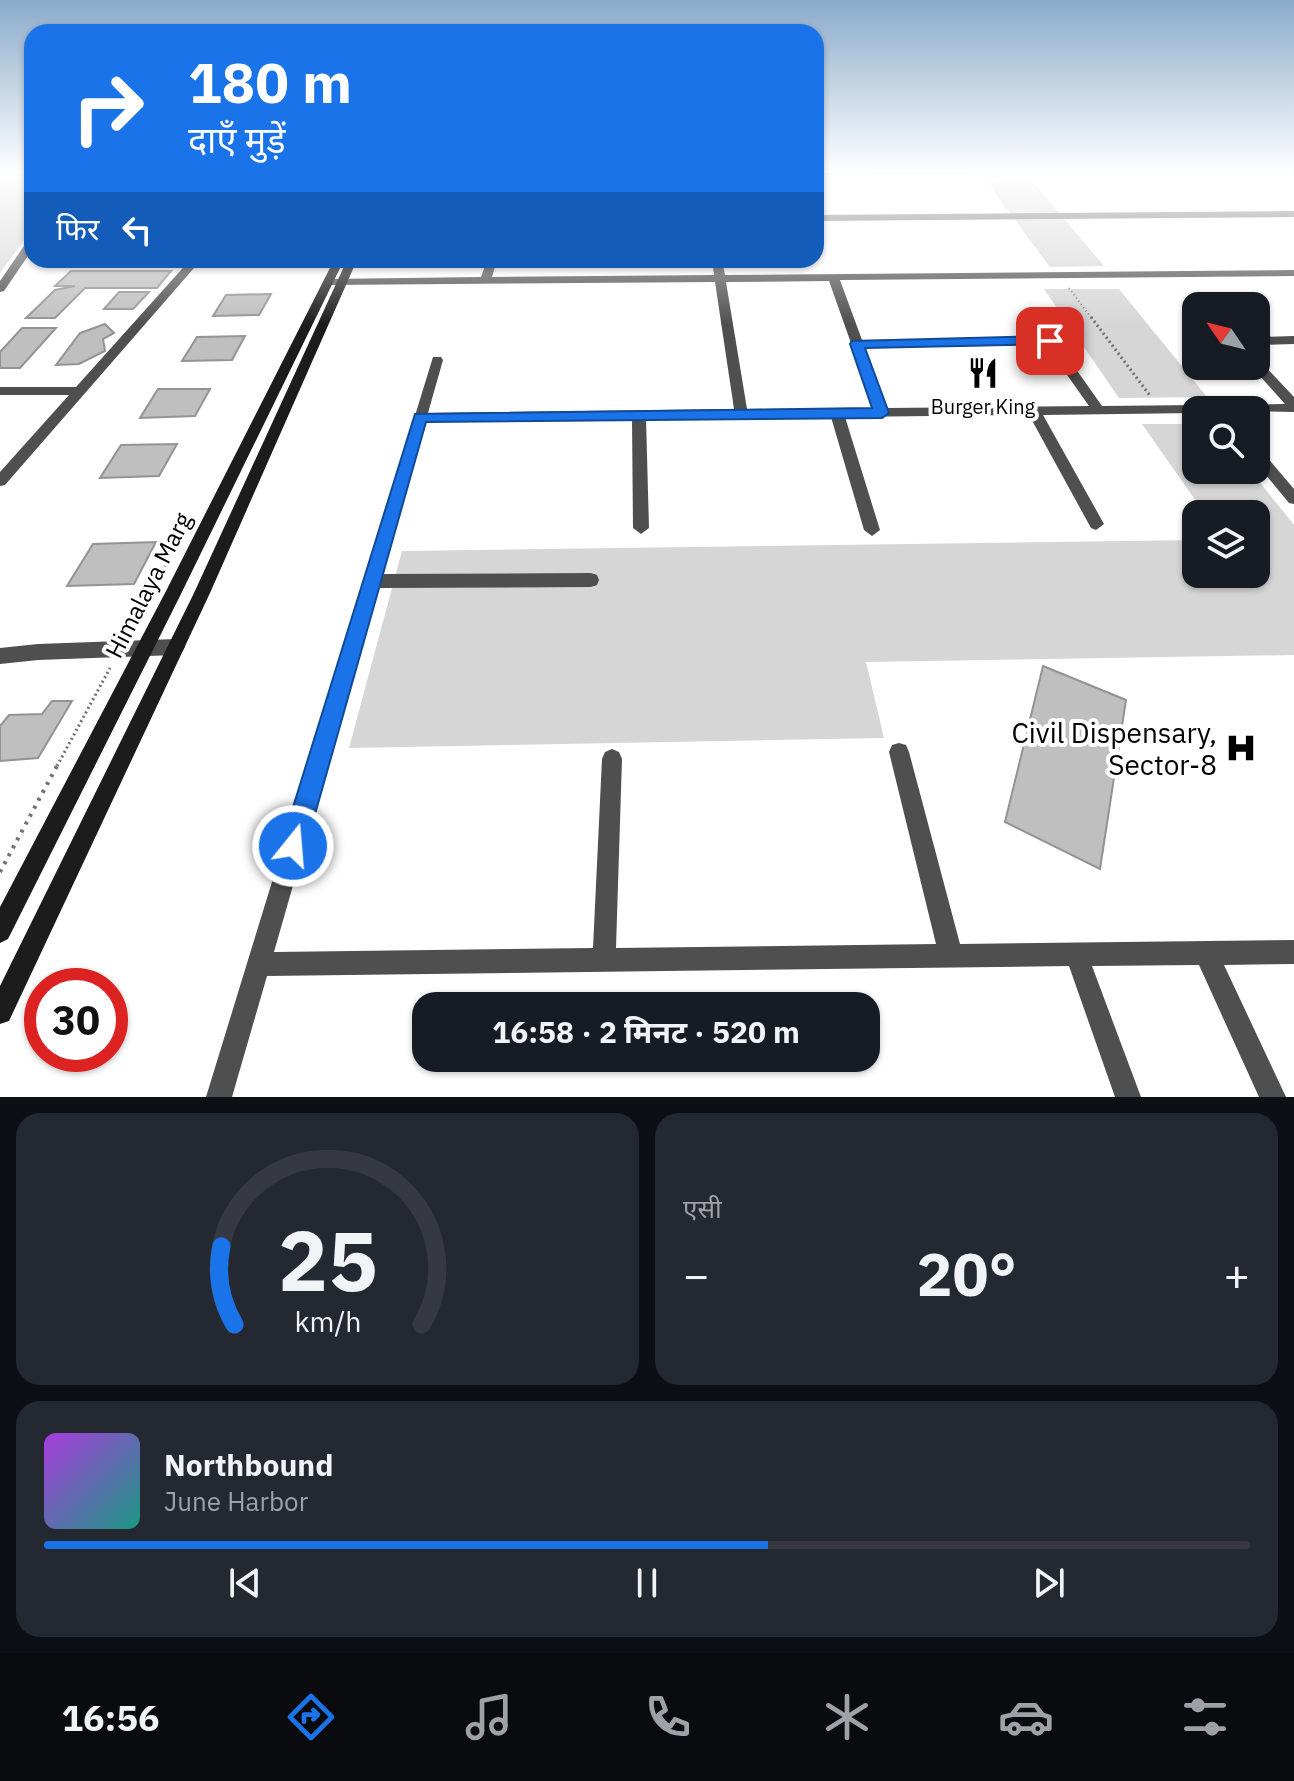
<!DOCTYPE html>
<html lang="hi">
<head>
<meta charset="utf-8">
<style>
  body { margin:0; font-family:"IBM Plex Sans","Noto Sans Devanagari",sans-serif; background:#242831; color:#f1f3f6; height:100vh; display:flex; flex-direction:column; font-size:30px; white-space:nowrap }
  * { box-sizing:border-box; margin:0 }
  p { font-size:26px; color:#9ea1a6 }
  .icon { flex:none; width:44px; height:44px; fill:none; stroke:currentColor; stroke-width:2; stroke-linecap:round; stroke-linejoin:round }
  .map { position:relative; height:1097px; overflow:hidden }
  .side { display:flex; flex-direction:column; gap:16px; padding:16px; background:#0d0f14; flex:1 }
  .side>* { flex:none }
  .top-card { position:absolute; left:24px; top:24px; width:800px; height:244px; border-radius:24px; box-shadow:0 2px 6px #0004; background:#1a73e8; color:#fff; overflow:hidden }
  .needle { width:52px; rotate:305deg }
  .buttons { position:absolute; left:1182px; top:292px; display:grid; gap:16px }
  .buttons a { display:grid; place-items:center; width:88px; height:88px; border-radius:16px; background:#171b24; box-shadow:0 2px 6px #0004; font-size:40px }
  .speed { position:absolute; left:24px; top:968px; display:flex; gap:16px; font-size:40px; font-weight:700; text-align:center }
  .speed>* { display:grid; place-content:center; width:104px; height:104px; border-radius:50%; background:#171b24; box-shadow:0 2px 6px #0004; line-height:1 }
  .speed .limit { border:12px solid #d22; background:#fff; color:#111 }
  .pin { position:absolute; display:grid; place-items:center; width:68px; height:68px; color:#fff; margin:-34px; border-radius:16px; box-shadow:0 4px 12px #0006 }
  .me { position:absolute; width:88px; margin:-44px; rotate:17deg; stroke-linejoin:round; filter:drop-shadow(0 0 6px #0008) }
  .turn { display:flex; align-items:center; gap:28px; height:168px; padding:0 32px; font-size:36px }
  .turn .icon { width:104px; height:104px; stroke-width:2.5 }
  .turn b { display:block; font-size:56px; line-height:68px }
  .then { display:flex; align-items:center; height:76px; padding:0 32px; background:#0003; gap:16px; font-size:30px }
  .big { font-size:60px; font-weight:700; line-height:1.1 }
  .side .card { flex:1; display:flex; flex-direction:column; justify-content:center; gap:12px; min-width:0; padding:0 28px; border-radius:24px; background:#242831 }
  .side .dial { align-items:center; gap:0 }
  .dial svg { height:208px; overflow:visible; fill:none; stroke:#363941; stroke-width:7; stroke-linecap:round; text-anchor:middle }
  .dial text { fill:#f1f3f6; stroke:none }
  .song { display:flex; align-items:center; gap:24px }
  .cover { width:96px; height:96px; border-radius:12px; background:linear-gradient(135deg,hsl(280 70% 55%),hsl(170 70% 35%)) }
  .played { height:8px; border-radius:4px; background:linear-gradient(90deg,#1a73e8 60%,#363941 60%) }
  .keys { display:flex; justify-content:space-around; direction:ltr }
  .heat { display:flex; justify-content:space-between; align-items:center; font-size:44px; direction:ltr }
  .side .tiles { flex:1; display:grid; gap:16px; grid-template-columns:1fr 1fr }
  .card:last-child { grid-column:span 2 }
  .trip { position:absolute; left:412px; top:992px; width:468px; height:80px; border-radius:24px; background:#171b24; box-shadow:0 2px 6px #0004; font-weight:700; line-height:80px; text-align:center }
  .tabs { display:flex; height:128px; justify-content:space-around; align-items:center; background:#090b0e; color:#9ea1a6 }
  .tabs .icon { width:56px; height:56px }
  .tabs .active { color:#1a73e8 }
  .tabs b { font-size:36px; color:#f1f3f6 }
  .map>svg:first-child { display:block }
  .green { fill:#d6d6d6 }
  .building { fill:#bfbfbf; stroke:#939393; stroke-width:2 }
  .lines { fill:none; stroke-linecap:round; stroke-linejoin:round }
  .path-far2 { stroke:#717171; stroke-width:2; stroke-dasharray:1 3; stroke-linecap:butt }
  .path-far1 { stroke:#717171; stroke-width:3; stroke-dasharray:2 3; stroke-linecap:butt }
  .path { stroke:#717171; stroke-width:4; stroke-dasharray:3 6; stroke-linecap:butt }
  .minor { fill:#4f4f4f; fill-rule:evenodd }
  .secondary { fill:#1c1c1c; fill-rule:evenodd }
  .route { fill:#1a73e8; stroke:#114b97; stroke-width:2 }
  .labels { text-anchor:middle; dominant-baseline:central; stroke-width:8; stroke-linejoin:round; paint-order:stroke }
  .far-poi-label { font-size:20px; fill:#000; stroke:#fff }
  .street-label { font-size:24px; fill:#000; stroke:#fff }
  .near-poi-label { font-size:28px; fill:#000; stroke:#fff; text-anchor:end }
</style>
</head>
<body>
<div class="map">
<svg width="1294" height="1097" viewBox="0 0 1294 1097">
  <rect width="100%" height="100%" fill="#fff"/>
  <g class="green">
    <path d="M3,171H32V229L0,273V173Z"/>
    <path d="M1031,180L1104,266L1050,267L986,181Z"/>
    <path d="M1044,289H1119L1207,397L1119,398Z"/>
    <path d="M1142,424H1196V470H1250L1294,525V655L866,662L884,738L349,748L402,551L1196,540V574H1256V514H1205Z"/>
  </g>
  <g class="building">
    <path d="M71,271H171L157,288H85L55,318H26L55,290L75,286H55Z"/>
    <path d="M119,292H149L133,309H104Z"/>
    <path d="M271,294L259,315L213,316L226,295Z"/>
    <path d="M105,324L114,333L103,339L105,351L79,364L56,365L80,333Z"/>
    <path d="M22,328H56L20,368H0V352Z"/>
    <path d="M245,336L232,360L182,361L197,337Z"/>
    <path d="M158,389H210L195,416L140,418Z"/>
    <path d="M177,444L159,476L100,478L121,445Z"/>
    <path d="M156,542L134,584L67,586L93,544Z"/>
    <path d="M1043,666L1126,700L1100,869L1005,822Z"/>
    <path d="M52,701H72L38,758L0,761V726L9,715L42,714Z"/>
  </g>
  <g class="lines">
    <path class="path-far2" d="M1069,288L1092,319"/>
    <g class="path-far1">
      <path d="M1091,317L1151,397"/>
      <path d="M129,633L186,527"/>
      <path d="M57,766L110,668"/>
    </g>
    <path class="path" d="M0,872L58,764"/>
    <g class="minor">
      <path d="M816,171H1054L1050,174L816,175Z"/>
      <path d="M1287,171H1294V177Z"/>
      <path d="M1294,211V217L816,221V215Z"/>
      <path d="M32,239V250L4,291L0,292V281L28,240Z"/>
      <path d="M190,260H201L5,485L0,486V472L69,395H0V387H76Z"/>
      <path d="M487,260H497L492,277L714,275L712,260H722L725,275L1294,270V276L840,280L862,340L1054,338L1102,406L1285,404L1251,366H1256V360L1260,361L1294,397V412L1196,410V413L1043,415L1104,524L1096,530L1091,528L1029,415L845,417L880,530L872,536L864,530L831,417L646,419L649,528L641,534L633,528L632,419L426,421L382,574L591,573L597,575L599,580L597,585L591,587L378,588L274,952L593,948L602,759L605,752L612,749L619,752L622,759L616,948L936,944L889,752L892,745L899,743L906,745L909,752L960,944L1294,940V964L1224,965L1286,1097H1259L1199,965L1092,966L1141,1097H1115L1069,966L267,976L232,1097H206L433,357H441L443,360L428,413L734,409L715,282L328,285L323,282L328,279L481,277ZM829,281L874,408L747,409L726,282ZM1046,345L1089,406L887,408L865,348Z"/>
      <path d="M1294,336V344L1256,345V337Z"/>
      <path d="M1256,448L1261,450L1294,489V504L1289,503L1256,463Z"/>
      <path d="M176,639L182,642L185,647L182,652L176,655L38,660L0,664V648L38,644Z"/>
    </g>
    <g class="secondary">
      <path d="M334,260H344L180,596L8,939L0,943V907L165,593Z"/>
      <path d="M347,260H357L210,593L9,1021L0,1024V986L194,593Z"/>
    </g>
  </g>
  <linearGradient id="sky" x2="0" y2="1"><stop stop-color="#8aabca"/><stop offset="0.53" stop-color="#fff"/><stop offset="1" stop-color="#fff" stop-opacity="0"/></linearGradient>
  <rect width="1294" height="325" fill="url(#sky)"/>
  <path class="route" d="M1050,336L1054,338V344L865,348L889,413L882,418L426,422L306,846L302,854L293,858L285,854L281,846L415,414L872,408L850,344L852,341Z"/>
  <defs>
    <symbol id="restaurant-bare" viewBox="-9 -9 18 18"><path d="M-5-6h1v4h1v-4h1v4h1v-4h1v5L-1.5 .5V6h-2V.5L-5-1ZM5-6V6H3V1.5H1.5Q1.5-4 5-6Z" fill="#000" stroke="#fff" stroke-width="2.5" paint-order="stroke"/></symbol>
    <symbol id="hospital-bare" viewBox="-9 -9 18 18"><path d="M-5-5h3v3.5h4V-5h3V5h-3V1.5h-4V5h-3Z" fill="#000" stroke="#fff" stroke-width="2.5" paint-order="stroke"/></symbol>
  </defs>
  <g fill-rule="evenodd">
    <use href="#restaurant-bare" x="961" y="351" width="44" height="44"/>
    <use href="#hospital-bare" x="1219" y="726" width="44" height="44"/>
  </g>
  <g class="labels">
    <g class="far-poi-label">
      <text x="983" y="406">Burger King</text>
    </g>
    <g class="street-label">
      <text transform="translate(148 585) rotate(-63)">Himalaya Marg</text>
    </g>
    <g class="near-poi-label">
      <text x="1217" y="732">Civil Dispensary,<tspan x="1217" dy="32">Sector-8</tspan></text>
    </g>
  </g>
</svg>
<div class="buttons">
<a><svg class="needle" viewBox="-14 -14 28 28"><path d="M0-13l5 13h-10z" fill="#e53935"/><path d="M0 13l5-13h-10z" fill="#9ea1a6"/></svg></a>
<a><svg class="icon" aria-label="search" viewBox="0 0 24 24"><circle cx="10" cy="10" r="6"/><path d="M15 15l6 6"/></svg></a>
<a><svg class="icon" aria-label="layers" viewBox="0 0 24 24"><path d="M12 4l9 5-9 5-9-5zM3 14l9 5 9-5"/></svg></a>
</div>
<div class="speed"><div class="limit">30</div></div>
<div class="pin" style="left:1050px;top:341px;background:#d93025"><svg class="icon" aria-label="arrive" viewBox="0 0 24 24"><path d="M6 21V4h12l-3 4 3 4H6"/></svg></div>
<svg class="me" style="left:293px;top:846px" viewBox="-20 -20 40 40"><circle r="17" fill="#1a73e8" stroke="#fff" stroke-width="3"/><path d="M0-11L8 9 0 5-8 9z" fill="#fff"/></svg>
<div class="trip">16:58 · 2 मिनट · 520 m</div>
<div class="top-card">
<div class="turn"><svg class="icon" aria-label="right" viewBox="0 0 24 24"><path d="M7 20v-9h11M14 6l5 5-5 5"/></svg><div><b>180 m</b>दाएँ मुड़ें</div></div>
<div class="then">फिर<svg class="icon" aria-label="left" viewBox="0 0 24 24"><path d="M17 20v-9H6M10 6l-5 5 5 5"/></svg></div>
</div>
</div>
<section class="side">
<div class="tiles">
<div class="card dial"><svg viewBox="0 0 100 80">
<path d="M14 69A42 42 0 1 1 86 69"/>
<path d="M14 69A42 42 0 0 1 9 39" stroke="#1a73e8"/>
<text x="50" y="56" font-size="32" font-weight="700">25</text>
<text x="50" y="72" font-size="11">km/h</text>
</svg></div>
<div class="card"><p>एसी</p>
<div class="heat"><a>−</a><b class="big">20°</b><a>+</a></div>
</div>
<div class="card">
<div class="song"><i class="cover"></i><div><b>Northbound</b><p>June Harbor</p></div></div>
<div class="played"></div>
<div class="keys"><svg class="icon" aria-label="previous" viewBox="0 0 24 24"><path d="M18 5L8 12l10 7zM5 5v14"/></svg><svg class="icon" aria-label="pause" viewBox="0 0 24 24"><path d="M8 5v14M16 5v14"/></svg><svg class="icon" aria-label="next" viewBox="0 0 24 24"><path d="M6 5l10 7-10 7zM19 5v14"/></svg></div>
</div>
</div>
</section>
<nav class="tabs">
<b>16:56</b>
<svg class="icon active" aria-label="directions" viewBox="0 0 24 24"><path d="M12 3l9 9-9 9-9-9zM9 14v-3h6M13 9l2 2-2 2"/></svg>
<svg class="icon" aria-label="music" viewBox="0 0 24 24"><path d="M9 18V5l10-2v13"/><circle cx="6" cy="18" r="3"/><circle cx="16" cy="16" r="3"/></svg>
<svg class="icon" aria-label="phone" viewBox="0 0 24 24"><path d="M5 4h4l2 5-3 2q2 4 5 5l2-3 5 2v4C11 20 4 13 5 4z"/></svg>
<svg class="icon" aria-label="climate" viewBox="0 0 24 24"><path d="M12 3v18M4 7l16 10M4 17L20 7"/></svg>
<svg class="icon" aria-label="car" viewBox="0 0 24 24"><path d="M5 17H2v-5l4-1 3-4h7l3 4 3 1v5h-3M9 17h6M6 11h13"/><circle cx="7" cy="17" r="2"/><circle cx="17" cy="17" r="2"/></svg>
<svg class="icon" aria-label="filters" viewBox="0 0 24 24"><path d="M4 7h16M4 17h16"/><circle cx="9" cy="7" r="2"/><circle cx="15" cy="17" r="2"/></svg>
</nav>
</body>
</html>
